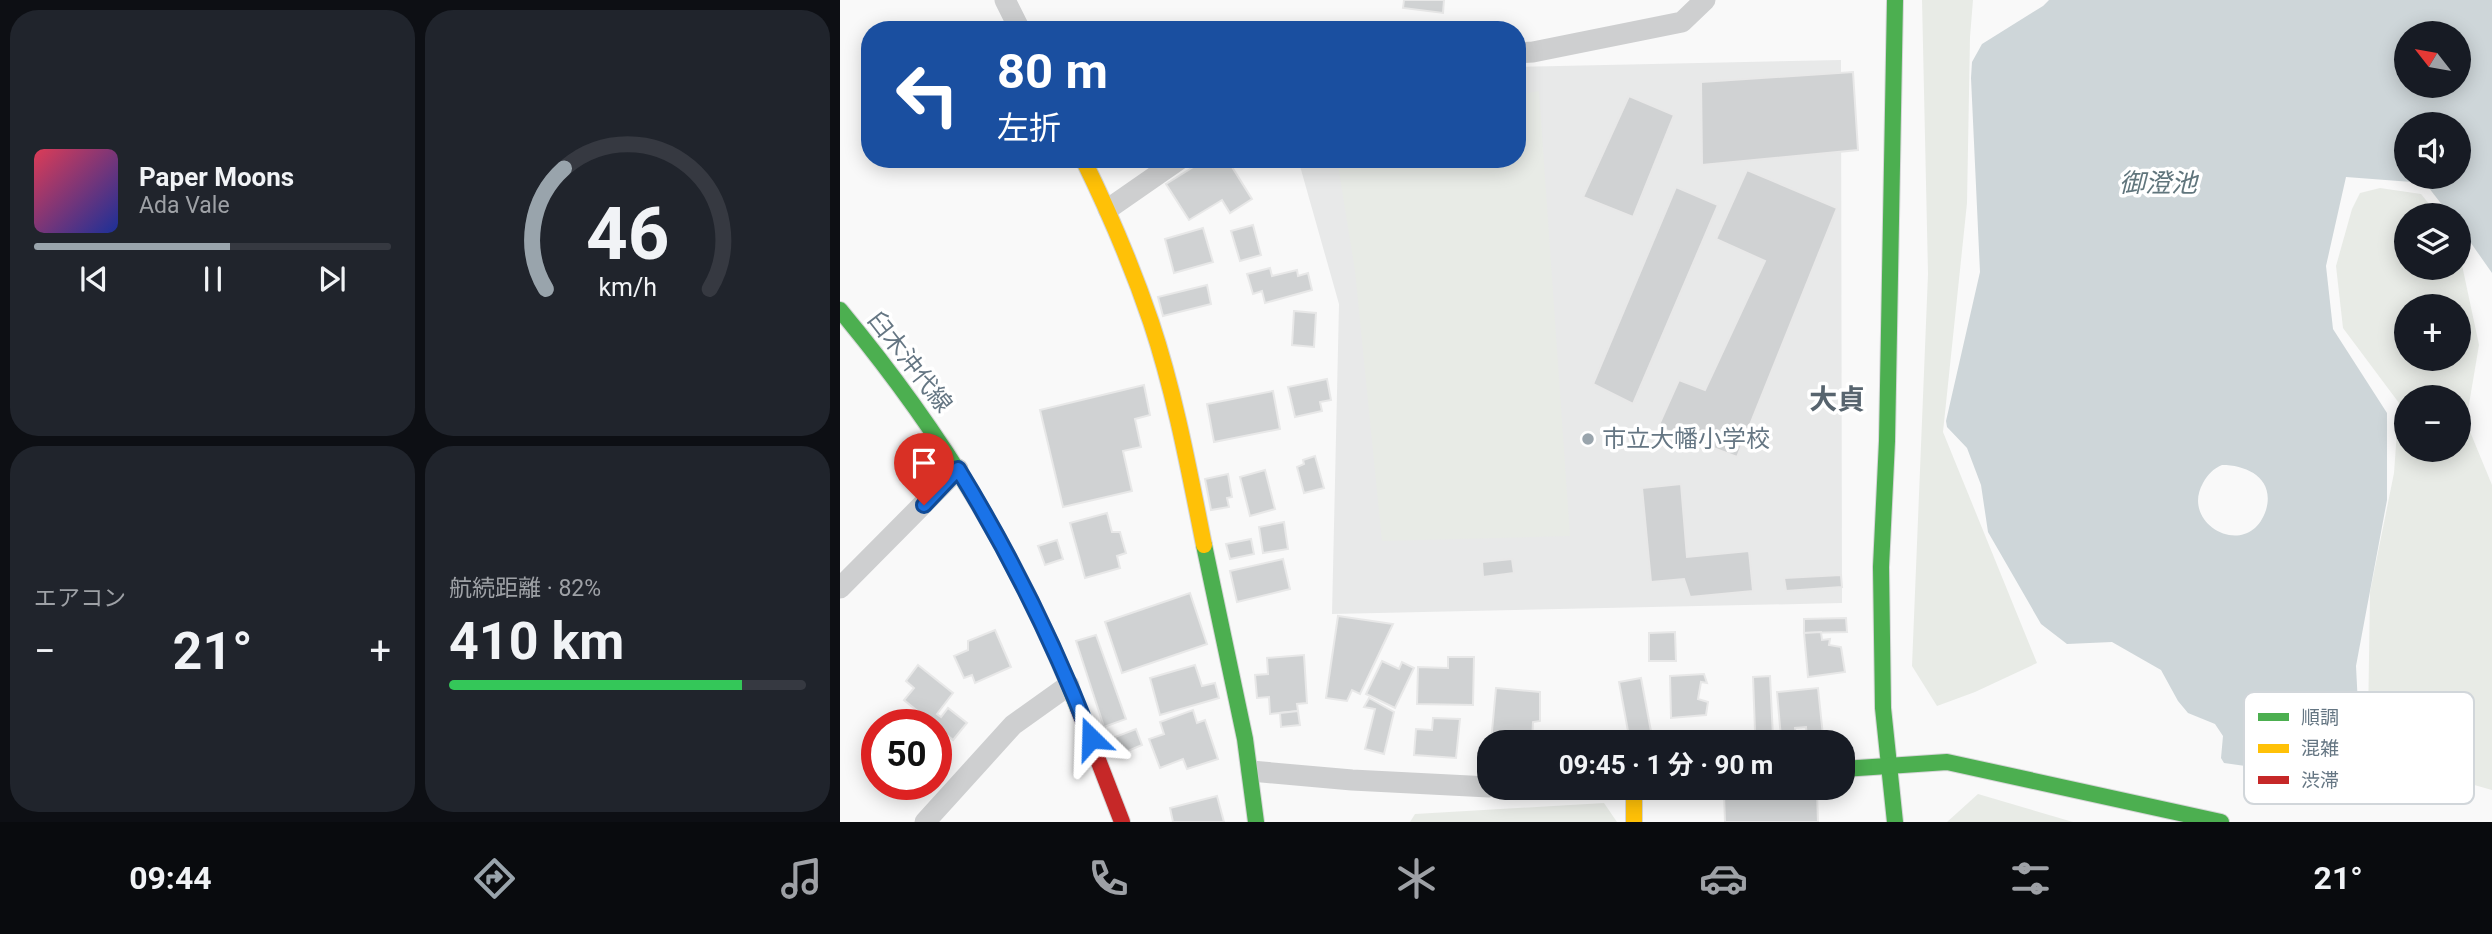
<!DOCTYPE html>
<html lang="ja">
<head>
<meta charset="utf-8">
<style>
  body { margin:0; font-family:Roboto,"Noto Sans JP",sans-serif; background:#20242c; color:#f1f3f6; height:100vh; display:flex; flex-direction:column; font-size:26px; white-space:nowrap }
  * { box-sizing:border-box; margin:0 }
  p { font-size:23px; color:#9ea1a6 }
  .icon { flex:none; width:38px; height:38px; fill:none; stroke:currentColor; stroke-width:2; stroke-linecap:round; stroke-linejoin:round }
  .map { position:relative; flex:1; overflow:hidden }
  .details { display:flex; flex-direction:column; gap:10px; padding:10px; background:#0d0f14; width:840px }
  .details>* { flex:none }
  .top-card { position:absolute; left:21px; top:21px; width:665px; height:147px; border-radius:28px; box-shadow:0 4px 18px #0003; background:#1a4fa0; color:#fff; overflow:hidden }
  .needle { width:46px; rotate:301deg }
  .buttons { position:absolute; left:1554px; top:21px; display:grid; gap:14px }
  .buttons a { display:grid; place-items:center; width:77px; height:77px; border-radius:50%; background:#171b24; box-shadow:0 4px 18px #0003; font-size:35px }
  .speed { position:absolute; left:21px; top:709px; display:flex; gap:14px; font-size:35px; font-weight:700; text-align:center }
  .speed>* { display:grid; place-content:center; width:91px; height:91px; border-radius:50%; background:#171b24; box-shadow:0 4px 18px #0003; line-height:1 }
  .speed .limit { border:10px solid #d22; background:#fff; color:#111 }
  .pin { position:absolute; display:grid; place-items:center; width:60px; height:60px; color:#fff; margin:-72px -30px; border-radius:50% 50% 50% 0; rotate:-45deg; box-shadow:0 0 7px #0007 }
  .pin .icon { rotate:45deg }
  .me { position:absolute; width:77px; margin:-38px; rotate:338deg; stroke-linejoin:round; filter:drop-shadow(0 0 5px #0008) }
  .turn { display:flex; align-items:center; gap:24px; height:147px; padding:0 21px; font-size:32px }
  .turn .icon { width:91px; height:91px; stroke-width:2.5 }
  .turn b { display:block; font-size:49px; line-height:60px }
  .big { font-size:52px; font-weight:700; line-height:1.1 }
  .details .tile { flex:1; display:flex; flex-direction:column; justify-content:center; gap:10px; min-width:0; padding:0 24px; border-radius:28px; background:#20242c }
  .details .dial { align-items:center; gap:0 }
  .dial svg { height:182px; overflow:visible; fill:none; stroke:#363941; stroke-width:7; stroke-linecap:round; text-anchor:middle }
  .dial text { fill:#f1f3f6; stroke:none }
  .song { display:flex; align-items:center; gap:21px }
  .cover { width:84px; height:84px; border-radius:10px; background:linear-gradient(135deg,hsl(350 70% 55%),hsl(230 70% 35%)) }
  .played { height:7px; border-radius:4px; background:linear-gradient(90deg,#99a4ac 55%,#363941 55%) }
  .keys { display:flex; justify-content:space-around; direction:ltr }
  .heat { display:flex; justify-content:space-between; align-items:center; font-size:38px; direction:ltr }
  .charge { height:10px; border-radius:5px; background:linear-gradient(90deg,#34c759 82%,#363941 0) }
  .details .tiles { flex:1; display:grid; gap:10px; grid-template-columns:repeat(2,1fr) }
  .trip { position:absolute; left:637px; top:730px; width:378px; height:70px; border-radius:28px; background:#171b24; box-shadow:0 4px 18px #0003; font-weight:700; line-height:70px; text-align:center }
  .tab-bar { display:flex; height:112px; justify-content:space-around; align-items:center; background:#090b0e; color:#9ea1a6 }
  .tab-bar .icon { width:49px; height:49px }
  .tab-bar .current { color:#99a4ac }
  .tab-bar b { font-size:32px; color:#f1f3f6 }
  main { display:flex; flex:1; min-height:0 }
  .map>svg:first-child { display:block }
  .built { fill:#e8e9e9 }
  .green { fill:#e8ebe6; fill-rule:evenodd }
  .water { fill:#ced6d9; fill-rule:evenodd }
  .building { fill:#d0d2d3; stroke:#e8e8e8; stroke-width:2 }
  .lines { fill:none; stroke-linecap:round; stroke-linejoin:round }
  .fast-casing { stroke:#d5d6d7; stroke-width:18 }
  .slow-casing { stroke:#d5d6d7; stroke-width:18 }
  .jam-casing { stroke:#d5d6d7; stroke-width:18 }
  .street { stroke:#cecfd0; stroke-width:21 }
  .fast { stroke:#4caf50; stroke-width:16 }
  .slow { stroke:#ffc107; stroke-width:16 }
  .jam { stroke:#c62828; stroke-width:16 }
  .route-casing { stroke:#114b97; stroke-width:18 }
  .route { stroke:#1a73e8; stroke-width:12 }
  .poi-dot { fill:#99a4ac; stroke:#fff; stroke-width:2.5 }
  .labels { text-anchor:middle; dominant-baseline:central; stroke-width:7; stroke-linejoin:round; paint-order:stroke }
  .street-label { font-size:24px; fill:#657683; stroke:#fff }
  .poi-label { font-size:24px; fill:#657683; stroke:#fff; text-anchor:start }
  .water-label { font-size:26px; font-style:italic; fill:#60757c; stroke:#fff }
  .quarter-label { font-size:28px; font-weight:bold; fill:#57646e; stroke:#fff }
  .key { fill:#fff; stroke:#d1d6da; stroke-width:2 }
  .key-label { font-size:19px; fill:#657683 }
</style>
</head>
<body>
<main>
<section class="details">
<div class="tiles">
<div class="tile">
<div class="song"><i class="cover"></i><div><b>Paper Moons</b><p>Ada Vale</p></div></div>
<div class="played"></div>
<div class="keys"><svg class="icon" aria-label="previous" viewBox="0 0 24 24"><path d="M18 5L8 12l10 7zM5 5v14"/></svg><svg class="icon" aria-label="pause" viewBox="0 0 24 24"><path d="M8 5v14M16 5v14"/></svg><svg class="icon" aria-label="next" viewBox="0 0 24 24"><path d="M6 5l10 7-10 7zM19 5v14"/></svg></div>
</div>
<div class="tile dial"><svg viewBox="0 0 100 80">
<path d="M14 69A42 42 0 1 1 86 69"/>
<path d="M14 69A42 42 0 0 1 22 16" stroke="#99a4ac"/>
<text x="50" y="56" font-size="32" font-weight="700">46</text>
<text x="50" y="72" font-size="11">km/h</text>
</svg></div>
<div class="tile"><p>エアコン</p>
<div class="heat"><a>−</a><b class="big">21°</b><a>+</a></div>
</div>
<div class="tile"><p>航続距離 · 82%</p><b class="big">410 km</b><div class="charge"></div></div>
</div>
</section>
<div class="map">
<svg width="1652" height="822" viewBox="0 0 1652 822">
  <rect width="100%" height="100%" fill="#f9f9f9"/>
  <path class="built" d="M1001,60L1002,603L492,614L499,304L458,159H677V67Z"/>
  <g class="green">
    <path d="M1082,0H1133L1130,37L1127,203L1103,432L1197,663L1135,692L1097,706L1072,666L1088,274Z"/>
    <path d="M699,91L730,536L542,541L515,271L497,159H677V95Z"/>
    <path d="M1540,188L1581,194L1598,215H1566V268H1619V251L1639,345L1626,422L1652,485V790L1631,784L1528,723L1530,592L1554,473L1559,403L1503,328L1496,266L1512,209L1520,193ZM1566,306H1619V359H1566ZM1566,397H1619V450H1566Z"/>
    <path d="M1138,794L1233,822H1107Z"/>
    <path d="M764,803L777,822H570L575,814Z"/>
  </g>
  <path class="water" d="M1209,0H1652V273L1619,226V215H1610L1585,183L1506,177L1486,266L1493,329L1547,413V500L1516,666L1521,764L1511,781L1384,763L1381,758L1383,736L1375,724L1348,713L1338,701L1321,670L1272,642L1227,644L1201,624L1148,532L1141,485L1127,448L1107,427L1106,421L1140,272L1131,78L1132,62L1142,44L1203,6ZM1566,33H1619V86H1566ZM1566,124H1619V177H1566ZM1382,465C1408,465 1435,479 1426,510C1409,562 1339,525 1363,483C1368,474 1373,469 1382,465Z"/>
  <g class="building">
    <path d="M564,0H604L603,13L563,8Z"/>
    <path d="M1013,72L1018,150L862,165L861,82Z"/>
    <path d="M789,96L834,115L793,217L743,197Z"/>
    <path d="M366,159H387L412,199L390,213L382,200L349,220L326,184Z"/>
    <path d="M907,170L997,208L897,457L818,427L839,380L865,390L925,261L876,239Z"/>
    <path d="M836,187L878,205L793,404L753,384Z"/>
    <path d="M413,225L421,255L400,261L391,231Z"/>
    <path d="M363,228L373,262L334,273L325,239Z"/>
    <path d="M430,268L432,276L457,270L458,276L468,273L472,290L425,303L422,291L413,294L407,274Z"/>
    <path d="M367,285L371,304L323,316L318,297Z"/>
    <path d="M454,311L476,313L474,347L452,345Z"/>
    <path d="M487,379L491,400L480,402L482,411L455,417L448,387Z"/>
    <path d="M304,385L310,415L295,419L301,447L283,451L292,491L223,507L200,410Z"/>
    <path d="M433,391L440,429L374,442L367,404Z"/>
    <path d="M475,456L484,488L464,493L457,467L464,464L463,460Z"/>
    <path d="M425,470L435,509L410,516L400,477Z"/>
    <path d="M388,474L392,497L387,498L389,507L371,510L365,479Z"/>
    <path d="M841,484L847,557L909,551L913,591L850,597L844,579L811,582L802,488Z"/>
    <path d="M267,513L272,532H280L286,553L277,556L280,568L245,578L230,523Z"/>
    <path d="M444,522L448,549L423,553L419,527Z"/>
    <path d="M411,539L414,554L390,559L386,544Z"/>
    <path d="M217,540L223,559L205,565L198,546Z"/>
    <path d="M443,559L450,589L397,602L390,571Z"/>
    <path d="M672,559L674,573L643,577L642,562Z"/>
    <path d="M1001,575L1002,587L946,591L944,578Z"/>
    <path d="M350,593L367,644L282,673L265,622Z"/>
    <path d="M498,616L553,624L520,694L512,690L507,701L486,698Z"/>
    <path d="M1006,618L1007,632L964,633V619Z"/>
    <path d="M155,630L171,667L135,683L132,675L124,678L114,656L128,650V641Z"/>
    <path d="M835,632L836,661H809V633Z"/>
    <path d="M981,632L982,640L990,639L989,645L1001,647L1005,672L968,677L964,633Z"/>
    <path d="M256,635L286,719L264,727L236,641Z"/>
    <path d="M464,655L467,703L457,704L458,711L430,714L429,697L417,698L415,675L428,674L427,658Z"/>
    <path d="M608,657H634L633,705L577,704L578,667L608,668Z"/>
    <path d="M542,661L559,669L562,662L574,668L555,708L526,694Z"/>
    <path d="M78,665L113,693L97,714L101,717L108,708L127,723L113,740L64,700L74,688L66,681Z"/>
    <path d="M355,665L362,686L375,683L379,698L320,715L310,678Z"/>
    <path d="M864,674L867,683L861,682L858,699L868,702L866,715L831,718L830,676Z"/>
    <path d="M930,676L933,737L905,739V732L915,731L913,677Z"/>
    <path d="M801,678L813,742H790L779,682Z"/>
    <path d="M656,688L700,692V721L693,722L692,742H651Z"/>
    <path d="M978,688L983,736L967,738L966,727L955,728L956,737L941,738L937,692Z"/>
    <path d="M529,698L554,712L544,754L525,749L535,709L524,707Z"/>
    <path d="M353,710L357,723L365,720L378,759L347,769L343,759L320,768L309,739L324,734L320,722Z"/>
    <path d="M458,711L460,725L441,727L440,713Z"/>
    <path d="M593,718L620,719L616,758L574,755L576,729L592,730Z"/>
    <path d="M296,729L302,745L281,754L275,737Z"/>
    <path d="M977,791L978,822H885L884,794Z"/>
    <path d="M377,796L384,822H333L330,808Z"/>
  </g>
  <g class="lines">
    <defs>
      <g id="fast">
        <path d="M1055,0L1047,441L1041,567L1043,708L1055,822"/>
        <path d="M0,310C103,434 179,558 238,708"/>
        <path d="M364,545L405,739L416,822"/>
        <path d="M1003,769L1107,762L1381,822"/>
      </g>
      <g id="slow">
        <path d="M243,159C269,212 292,266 311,322C335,394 349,470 364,545"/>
        <path d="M794,788V822"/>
      </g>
      <path id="jam" d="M238,708L282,822"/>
    </defs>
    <use href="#fast" class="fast-casing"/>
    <use href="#slow" class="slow-casing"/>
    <use href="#jam" class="jam-casing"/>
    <g class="street">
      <path d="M165,0L180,30"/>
      <path d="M677,53L693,52L842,22L865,0"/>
      <path d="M268,209L340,159"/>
      <path d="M0,588L118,469"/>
      <path d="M411,771L512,780L649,787"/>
      <path d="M657,788H801"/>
      <path d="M85,822L173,725L229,685"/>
    </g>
    <use href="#fast" class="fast"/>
    <use href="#slow" class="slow"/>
    <use href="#jam" class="jam"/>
  </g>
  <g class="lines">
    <defs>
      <path id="route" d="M84,505L118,469C170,554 215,645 251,738"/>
    </defs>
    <use href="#route" class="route-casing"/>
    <use href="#route" class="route"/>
  </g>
  <circle class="poi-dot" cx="748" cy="439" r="7"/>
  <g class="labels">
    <g class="street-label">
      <text transform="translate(70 362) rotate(52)">臼木沖代線</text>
    </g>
    <g class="poi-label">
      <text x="762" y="439">市立大幡小学校</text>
    </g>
    <g class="water-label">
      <text x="1318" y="183">御澄池</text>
    </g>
    <g class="quarter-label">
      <text x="997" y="399">大貞</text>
    </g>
  </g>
  <rect x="1404" y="692" width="230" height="112" rx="10" class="key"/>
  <rect x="1418" y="713" width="31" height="8" fill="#4caf50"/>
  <rect x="1418" y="744" width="31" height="9" fill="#ffc107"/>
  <rect x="1418" y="776" width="31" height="8" fill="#c62828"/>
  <g class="key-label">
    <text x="1461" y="724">順調</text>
    <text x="1461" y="755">混雑</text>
    <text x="1461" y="787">渋滞</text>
  </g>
</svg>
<div class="buttons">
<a><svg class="needle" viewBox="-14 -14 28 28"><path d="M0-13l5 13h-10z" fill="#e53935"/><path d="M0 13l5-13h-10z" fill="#9ea1a6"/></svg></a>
<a><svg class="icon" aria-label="sound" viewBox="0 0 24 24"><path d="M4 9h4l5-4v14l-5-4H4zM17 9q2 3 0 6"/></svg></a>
<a><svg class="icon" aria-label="layers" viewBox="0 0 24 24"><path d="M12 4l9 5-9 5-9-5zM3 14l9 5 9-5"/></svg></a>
<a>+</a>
<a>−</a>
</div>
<div class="speed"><div class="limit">50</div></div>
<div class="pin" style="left:84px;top:505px;background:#d93025"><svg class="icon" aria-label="arrive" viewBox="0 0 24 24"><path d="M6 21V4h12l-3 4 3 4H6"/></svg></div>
<svg class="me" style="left:251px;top:738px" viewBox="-20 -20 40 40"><path d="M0-17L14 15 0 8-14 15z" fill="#1a73e8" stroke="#fff" stroke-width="4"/></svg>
<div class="trip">09:45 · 1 分 · 90 m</div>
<div class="top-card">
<div class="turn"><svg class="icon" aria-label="left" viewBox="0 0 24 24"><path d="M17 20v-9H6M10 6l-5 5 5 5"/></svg><div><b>80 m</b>左折</div></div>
</div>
</div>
</main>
<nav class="tab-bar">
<b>09:44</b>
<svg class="icon current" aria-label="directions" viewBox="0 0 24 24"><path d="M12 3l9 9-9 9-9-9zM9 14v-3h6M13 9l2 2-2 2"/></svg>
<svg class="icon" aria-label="music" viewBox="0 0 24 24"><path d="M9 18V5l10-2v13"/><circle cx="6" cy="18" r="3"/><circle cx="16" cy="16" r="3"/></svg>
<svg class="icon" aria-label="phone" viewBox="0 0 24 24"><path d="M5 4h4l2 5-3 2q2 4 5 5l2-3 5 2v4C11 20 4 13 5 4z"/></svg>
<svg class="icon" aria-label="climate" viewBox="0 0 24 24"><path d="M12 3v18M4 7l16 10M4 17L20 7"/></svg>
<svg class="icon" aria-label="car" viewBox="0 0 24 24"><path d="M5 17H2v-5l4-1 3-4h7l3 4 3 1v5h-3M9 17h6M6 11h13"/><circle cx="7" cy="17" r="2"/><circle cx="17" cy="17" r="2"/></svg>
<svg class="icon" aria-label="filters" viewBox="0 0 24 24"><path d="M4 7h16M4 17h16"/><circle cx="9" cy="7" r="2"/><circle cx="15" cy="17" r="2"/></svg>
<b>21°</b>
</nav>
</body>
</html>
